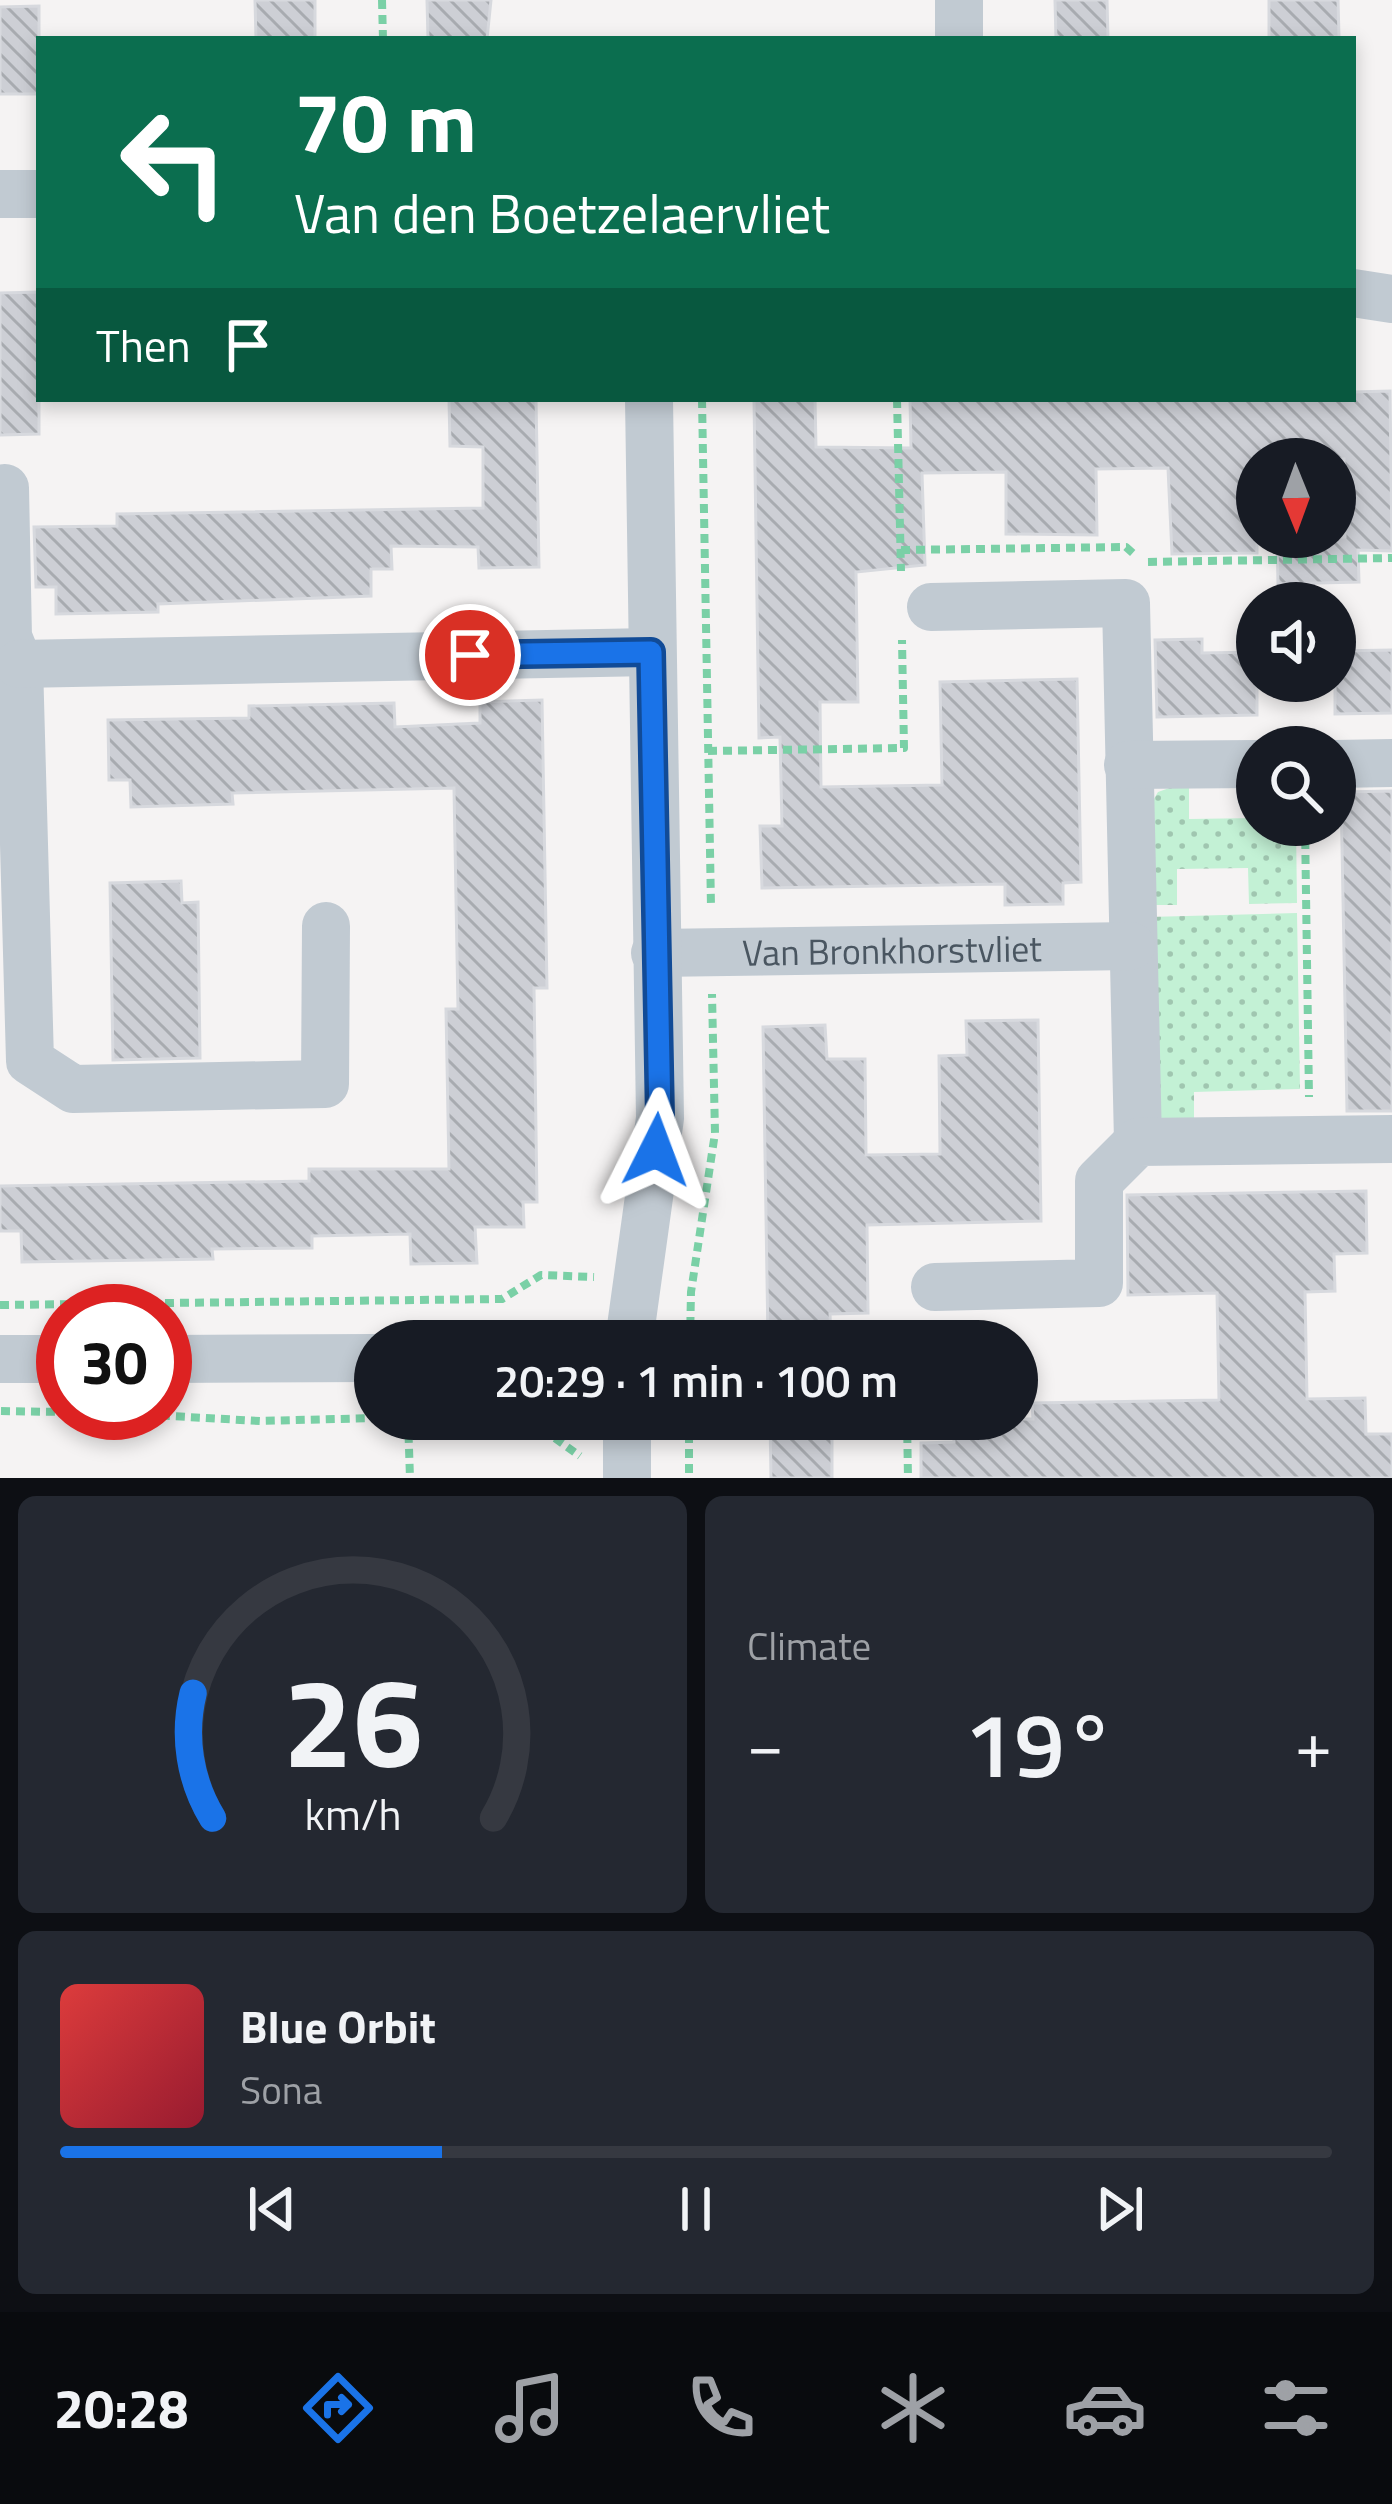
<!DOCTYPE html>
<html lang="en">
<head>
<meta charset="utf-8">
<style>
  body { margin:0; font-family:"Titillium Web",sans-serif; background:#242831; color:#f1f3f6; height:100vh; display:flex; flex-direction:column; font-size:45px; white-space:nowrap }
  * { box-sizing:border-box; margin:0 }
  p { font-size:39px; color:#9ea1a6 }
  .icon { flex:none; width:66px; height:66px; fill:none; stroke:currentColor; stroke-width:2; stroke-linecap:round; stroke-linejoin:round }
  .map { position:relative; height:1478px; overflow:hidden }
  .sheet { display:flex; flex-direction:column; gap:18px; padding:18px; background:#0d0f14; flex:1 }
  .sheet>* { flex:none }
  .top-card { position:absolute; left:36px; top:36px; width:1320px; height:366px; border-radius:0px; box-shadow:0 6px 18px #0003; background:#0b6e4f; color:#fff; overflow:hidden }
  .needle { width:78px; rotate:179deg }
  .buttons { position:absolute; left:1236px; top:438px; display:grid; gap:24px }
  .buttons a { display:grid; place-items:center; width:120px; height:120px; border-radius:50%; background:#171b24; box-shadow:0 6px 18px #0003; font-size:60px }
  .speed { position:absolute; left:36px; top:1284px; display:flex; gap:24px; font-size:60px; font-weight:700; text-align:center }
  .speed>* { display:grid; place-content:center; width:156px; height:156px; border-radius:50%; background:#171b24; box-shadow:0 6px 18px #0003; line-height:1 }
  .speed .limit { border:18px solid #d22; background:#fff; color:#111 }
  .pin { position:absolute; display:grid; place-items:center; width:102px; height:102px; color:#fff; margin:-51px; border:6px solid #fff; border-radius:50%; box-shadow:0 3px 12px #0007 }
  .me { position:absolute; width:132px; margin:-66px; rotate:3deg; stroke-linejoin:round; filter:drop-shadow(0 0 9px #0008) }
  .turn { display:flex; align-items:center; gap:42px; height:252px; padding:0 60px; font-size:54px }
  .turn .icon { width:156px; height:156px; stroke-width:2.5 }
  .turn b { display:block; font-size:84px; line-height:102px }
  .then { display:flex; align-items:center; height:114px; padding:0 60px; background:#0003; gap:24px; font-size:45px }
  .big { font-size:90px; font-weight:600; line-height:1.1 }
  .sheet .widget { flex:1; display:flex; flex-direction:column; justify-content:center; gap:18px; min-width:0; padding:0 42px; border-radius:18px; background:#242831 }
  .sheet .dial { align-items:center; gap:0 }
  .dial svg { height:312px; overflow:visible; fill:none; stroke:#363941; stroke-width:7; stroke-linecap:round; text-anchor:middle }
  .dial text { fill:#f1f3f6; stroke:none }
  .song { display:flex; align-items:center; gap:36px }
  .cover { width:144px; height:144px; border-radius:18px; background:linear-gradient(135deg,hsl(0 70% 55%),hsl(350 70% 35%)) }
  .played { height:12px; border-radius:6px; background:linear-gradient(90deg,#1a73e8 30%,#363941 30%) }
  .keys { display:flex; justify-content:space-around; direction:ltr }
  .heat { display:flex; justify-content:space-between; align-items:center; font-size:66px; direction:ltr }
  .sheet .tiles { flex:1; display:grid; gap:18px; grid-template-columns:1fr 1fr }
  .widget:last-child { grid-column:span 2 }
  .trip { position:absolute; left:354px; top:1320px; width:684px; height:120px; border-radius:60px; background:#171b24; box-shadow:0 6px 18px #0003; font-weight:600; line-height:120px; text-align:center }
  .menu { display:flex; height:192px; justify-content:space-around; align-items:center; background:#090b0e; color:#9ea1a6 }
  .menu .icon { width:84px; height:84px }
  .menu .current { color:#1a73e8 }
  .menu b { font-size:54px; color:#f1f3f6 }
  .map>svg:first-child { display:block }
  .green { fill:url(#green-dots) }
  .building { fill:url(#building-back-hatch); stroke:#d7d9de; stroke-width:3 }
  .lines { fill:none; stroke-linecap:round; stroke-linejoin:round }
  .path { stroke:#7ad0a6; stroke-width:8; stroke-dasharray:9 6; stroke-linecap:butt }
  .street { stroke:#c1cad2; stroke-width:48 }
  .route-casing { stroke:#114b97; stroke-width:30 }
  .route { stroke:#1a73e8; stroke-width:21 }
  .labels { text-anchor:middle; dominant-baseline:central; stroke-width:10; stroke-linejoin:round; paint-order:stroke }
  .street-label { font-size:36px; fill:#4a5661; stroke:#fff }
</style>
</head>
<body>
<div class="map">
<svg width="1392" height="1478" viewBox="0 0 1392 1478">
  <defs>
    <pattern id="green-dots" width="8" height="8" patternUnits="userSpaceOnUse" patternTransform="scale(3)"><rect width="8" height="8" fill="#c3f1d5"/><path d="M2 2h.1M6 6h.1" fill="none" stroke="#a0c6b0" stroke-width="1.8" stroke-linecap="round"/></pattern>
    <pattern id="building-back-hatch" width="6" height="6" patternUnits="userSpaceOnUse" patternTransform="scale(3)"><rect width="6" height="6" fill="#cdcfd5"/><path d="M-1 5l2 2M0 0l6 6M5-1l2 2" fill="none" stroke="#a8abb0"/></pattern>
  </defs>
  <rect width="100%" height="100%" fill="#f5f3f3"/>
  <g class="green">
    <path d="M1172,787H1189V819L1257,818V825H1296L1297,903L1249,904L1248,868L1177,869V905H1150L1151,804L1158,792Z"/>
    <path d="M1297,913L1300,1089L1194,1092V1126L1162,1119L1153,1106L1148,917Z"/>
  </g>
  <g class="building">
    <path d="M255,0H315V39H256Z"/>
    <path d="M427,0H491L487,39H428Z"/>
    <path d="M1055,0H1107L1108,39H1056Z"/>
    <path d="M1269,0H1338L1339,37L1269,39Z"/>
    <path d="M39,6V94H0V7Z"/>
    <path d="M39,292V434L0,435V293Z"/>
    <path d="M1390,391L1392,551L1358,550L1359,582L1278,584L1277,537H1345L1344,459H1257V553L1172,554L1168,468L1096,469L1097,535L1006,534V472L922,473L925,565L856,572L858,702H820L821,787L942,785L940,682L1077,679L1081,882L1063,883V904L1005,905V884L762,888L760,826H782L780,737L759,738L754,399H815L816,447L911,448L910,399H1353V392Z"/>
    <path d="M449,399H536L539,567L479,568L478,547L391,546L392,569H371V596L158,604V612L56,614V587H36L34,527L117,526V514L483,508V447L450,446Z"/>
    <path d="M1202,639V653L1257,652V715L1157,717L1155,640Z"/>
    <path d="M1392,650V713L1335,714V651Z"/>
    <path d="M542,700L547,988H534L537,1202H523L524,1227H475L477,1263L411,1264L410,1234L312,1236V1248L212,1249L213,1259L22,1262L21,1231H0V1186L309,1181V1169H449L446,1009H458L454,788L232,793L233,804L131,807L130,780H109L108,720L249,718V706L394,703L395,727L480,723V702Z"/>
    <path d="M1392,791V1111H1347L1341,792Z"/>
    <path d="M181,881L182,903L198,902L200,1058L113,1060L110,883Z"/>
    <path d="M1038,1020L1041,1221L867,1225L868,1313L830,1314L831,1341H768L763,1027L825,1025L827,1059H865L866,1155L940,1154L939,1056L967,1055L966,1021Z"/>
    <path d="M1366,1191L1367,1253L1334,1254L1335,1291L1305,1292L1307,1399L1365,1398L1366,1434H1392V1478H921V1443L954,1442L953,1419H1033L1032,1403L1219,1400L1217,1293L1128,1295L1127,1195Z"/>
    <path d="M770,1419H832V1478H771Z"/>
  </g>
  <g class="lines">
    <g class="path">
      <path d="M382,0L383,39"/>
      <path d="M702,399L711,907"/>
      <path d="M897,399L901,571"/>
      <path d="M901,550L1126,547L1135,555"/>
      <path d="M1148,562L1392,558"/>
      <path d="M708,751L904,748L902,640"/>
      <path d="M1305,825L1309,1097"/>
      <path d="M0,1305L502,1299L541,1275L594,1277"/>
      <path d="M690,1341L691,1292L715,1133L712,994"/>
      <path d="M1,1411L63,1412"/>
      <path d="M116,1413L260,1421L375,1418"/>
      <path d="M408,1419L410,1478"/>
      <path d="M515,1419L538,1426L580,1456"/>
      <path d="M689,1419V1478"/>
      <path d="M907,1419L908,1478"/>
    </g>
    <g class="street">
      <path d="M959,0V39"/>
      <path d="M0,194H39"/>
      <path d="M1353,293L1392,299"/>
      <path d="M5,488L8,637L19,664L30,1061L73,1089L325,1084L326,926"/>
      <path d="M931,607L1126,603L1138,1142"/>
      <path d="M19,664L651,652"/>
      <path d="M1335,764L1392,763"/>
      <path d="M1128,765L1257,764"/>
      <path id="s1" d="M655,953L1131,946"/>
      <path d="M935,1287L1099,1283V1181L1138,1142L1392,1139"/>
      <path d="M629,1341L660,1118L649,399"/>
      <path d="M0,1359H63"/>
      <path d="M165,1359L375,1358"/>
      <path d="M627,1419V1478"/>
    </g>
  </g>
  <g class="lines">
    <defs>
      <path id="route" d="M470,655L651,652L660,1118L656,1150"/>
    </defs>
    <use href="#route" class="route-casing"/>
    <use href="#route" class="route"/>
  </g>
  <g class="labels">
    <g class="street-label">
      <text stroke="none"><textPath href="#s1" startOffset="237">Van Bronkhorstvliet</textPath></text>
    </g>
  </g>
</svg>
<div class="buttons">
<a><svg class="needle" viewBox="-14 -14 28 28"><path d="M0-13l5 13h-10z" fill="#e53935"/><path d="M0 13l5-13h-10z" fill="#9ea1a6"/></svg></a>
<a><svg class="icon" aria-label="sound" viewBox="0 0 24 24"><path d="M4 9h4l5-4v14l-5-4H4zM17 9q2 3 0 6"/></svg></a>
<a><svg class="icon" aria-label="search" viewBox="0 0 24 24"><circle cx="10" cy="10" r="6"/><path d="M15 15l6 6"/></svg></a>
</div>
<div class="speed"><div class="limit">30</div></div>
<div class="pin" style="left:470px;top:655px;background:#d93025"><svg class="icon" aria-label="arrive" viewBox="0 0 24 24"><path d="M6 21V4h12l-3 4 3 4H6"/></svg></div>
<svg class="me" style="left:656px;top:1150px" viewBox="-20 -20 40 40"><path d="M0-17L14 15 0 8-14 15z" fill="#1a73e8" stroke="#fff" stroke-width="4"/></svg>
<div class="trip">20:29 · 1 min · 100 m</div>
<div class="top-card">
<div class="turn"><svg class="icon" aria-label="left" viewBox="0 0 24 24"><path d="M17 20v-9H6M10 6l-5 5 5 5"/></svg><div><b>70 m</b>Van den Boetzelaervliet</div></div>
<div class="then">Then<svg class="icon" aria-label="arrive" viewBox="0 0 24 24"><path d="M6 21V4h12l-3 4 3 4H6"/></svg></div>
</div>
</div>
<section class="sheet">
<div class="tiles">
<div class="widget dial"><svg viewBox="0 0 100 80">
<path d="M14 69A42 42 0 1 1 86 69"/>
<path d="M14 69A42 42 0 0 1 9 37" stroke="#1a73e8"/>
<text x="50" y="56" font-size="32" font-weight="700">26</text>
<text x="50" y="72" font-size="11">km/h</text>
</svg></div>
<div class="widget"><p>Climate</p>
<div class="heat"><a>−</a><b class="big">19°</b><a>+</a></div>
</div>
<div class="widget">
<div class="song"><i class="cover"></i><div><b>Blue Orbit</b><p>Sona</p></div></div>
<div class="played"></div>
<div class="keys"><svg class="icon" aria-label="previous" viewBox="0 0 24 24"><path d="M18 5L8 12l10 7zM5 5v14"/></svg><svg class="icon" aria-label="pause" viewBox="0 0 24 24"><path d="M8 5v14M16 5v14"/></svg><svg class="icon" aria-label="next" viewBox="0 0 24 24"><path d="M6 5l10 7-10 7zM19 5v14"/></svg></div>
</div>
</div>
</section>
<nav class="menu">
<b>20:28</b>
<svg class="icon current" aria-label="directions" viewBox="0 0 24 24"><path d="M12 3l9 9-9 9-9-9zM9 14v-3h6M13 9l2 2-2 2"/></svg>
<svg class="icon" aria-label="music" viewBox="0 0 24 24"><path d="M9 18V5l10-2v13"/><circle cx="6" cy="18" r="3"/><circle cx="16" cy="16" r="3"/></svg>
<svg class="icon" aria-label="phone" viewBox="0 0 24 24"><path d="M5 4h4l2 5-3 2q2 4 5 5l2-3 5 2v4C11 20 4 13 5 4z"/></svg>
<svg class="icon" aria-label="climate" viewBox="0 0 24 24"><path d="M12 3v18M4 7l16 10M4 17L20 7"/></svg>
<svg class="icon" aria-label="car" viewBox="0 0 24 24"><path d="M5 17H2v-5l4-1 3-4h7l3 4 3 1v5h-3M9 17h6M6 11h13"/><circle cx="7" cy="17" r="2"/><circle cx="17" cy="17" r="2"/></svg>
<svg class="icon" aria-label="filters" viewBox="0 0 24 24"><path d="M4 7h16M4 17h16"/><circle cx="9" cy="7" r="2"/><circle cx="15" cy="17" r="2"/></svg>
</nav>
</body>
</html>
